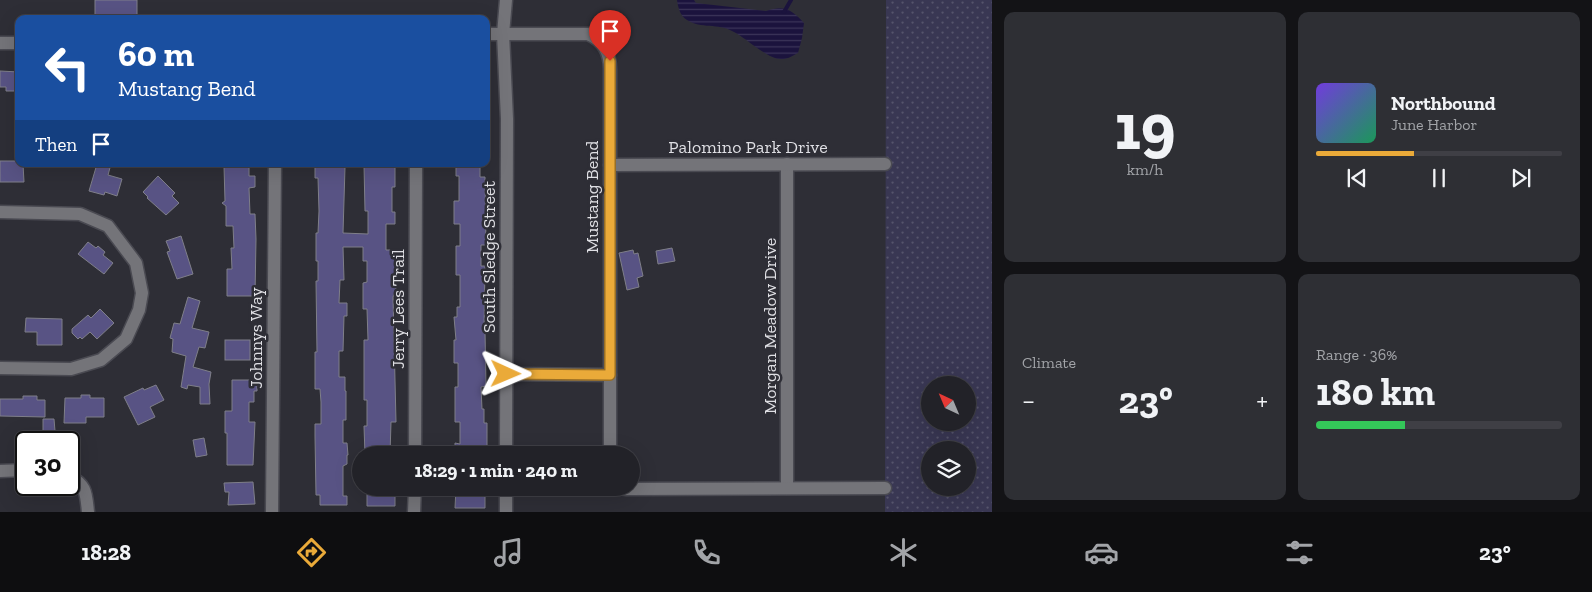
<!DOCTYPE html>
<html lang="en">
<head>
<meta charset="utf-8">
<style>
  body { margin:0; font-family:"Zilla Slab",serif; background:#2e2f34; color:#f1f3f6; height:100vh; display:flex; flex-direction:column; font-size:19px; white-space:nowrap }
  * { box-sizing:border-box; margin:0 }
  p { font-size:16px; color:#a2a4a8 }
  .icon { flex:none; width:28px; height:28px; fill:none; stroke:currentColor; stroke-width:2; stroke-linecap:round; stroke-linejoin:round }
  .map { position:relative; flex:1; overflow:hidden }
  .panel { display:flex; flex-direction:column; gap:12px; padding:12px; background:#131316; width:600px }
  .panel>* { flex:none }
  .hud { position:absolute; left:15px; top:15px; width:475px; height:152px; border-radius:10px; box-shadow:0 5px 20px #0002,0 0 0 1px #3f3f45; background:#1a4fa0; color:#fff; overflow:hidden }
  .needle { width:32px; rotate:316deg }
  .fabs { position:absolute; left:921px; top:376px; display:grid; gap:10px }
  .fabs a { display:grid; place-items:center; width:55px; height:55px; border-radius:50%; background:#222228; box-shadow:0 5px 20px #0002,0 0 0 1px #3f3f45; font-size:25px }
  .speed { position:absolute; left:15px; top:431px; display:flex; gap:10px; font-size:25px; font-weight:700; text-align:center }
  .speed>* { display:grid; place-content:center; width:65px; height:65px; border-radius:50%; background:#222228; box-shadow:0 5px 20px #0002,0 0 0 1px #3f3f45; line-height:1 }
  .speed .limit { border:2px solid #111; border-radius:8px; background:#fff; color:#111 }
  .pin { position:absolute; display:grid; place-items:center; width:42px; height:42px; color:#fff; margin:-51px -21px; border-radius:50% 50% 50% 0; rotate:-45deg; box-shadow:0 0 5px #0007 }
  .pin .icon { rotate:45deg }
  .me { position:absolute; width:55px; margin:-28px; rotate:91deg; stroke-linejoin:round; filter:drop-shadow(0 0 4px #0008) }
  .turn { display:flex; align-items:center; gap:18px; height:105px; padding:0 20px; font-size:22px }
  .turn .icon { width:65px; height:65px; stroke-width:2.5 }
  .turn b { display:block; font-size:35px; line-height:42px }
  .then { display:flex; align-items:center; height:48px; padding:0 20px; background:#0003; gap:10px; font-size:19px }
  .big { font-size:38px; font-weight:700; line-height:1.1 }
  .panel .tile { flex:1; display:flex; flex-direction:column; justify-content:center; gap:8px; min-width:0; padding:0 18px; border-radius:10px; background:#2e2f34 }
  .panel .dial { align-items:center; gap:0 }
  .dial b { font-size:65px; line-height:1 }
  .song { display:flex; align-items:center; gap:15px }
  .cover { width:60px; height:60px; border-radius:8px; background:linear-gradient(135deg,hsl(260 70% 55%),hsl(150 70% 35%)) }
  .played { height:5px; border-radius:2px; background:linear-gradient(90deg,#eaaa39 40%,#3f3f45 40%) }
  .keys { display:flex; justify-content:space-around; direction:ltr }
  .heat { display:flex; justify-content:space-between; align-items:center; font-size:28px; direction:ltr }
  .charge { height:8px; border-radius:4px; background:linear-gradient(90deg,#34c759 36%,#3f3f45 0) }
  .panel .tiles { flex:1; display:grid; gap:12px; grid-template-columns:repeat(2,1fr) }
  .trip { position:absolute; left:352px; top:446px; width:288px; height:50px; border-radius:25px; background:#222228; box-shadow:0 5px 20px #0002,0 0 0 1px #3f3f45; font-weight:700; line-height:50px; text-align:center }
  .dock { display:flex; height:80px; justify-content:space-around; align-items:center; background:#0e0e10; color:#a2a4a8 }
  .dock .icon { width:35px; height:35px }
  .dock .active { color:#eaaa39 }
  .dock b { font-size:22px; color:#f1f3f6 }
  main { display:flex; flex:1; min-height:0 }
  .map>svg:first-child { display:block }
  .grass { fill:url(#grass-dots); fill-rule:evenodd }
  .water { fill:url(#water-rules) }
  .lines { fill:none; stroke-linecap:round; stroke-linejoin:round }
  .stream { stroke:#1b133d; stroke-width:4 }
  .building { fill:#585384; stroke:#7f7f89 }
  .minor-casing { stroke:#4a4a52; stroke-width:15 }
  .minor { stroke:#747479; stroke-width:12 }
  .route-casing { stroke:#986e25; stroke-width:12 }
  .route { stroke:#eaaa39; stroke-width:9 }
  .labels { text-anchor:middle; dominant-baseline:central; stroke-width:5; stroke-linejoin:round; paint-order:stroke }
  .street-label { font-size:18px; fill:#dfdfe4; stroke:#2e2e36 }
</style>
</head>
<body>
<main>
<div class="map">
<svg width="992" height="512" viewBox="0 0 992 512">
  <defs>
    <pattern id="grass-dots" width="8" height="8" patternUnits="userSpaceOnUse" patternTransform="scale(1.25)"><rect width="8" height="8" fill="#393753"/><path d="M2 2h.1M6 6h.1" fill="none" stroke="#55546c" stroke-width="1.8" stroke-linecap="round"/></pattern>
    <pattern id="water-rules" width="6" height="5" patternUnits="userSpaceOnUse" patternTransform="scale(1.25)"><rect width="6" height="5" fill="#1b133d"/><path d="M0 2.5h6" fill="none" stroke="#3c3559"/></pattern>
  </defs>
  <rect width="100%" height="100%" fill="#2e2e36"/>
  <path class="grass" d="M886,0H992V512H885ZM930,385H968V422H930ZM930,450H968V488H930Z"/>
  <path class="water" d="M677,0H694L696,3L766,11C784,5 791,9 804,23L802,38L798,53C794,55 788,59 783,59C768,61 746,37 732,31C718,23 701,29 687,20C680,16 678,7 677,0Z"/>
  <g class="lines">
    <path class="stream" d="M784,12L791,0"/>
  </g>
  <g class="building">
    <rect x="95" y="0" width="42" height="19"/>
    <path d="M0,71L19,72V91H6V87H0Z"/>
    <path d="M0,161H19V164H23L24,182H0Z"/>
    <path d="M97,164H111L108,175L122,179L117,196L105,192L104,195L89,191Z"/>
    <path d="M364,165H395V187H392V212H395V224H386V250H395L396,289L393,297L396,422H391L390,455H365L364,426H367V400H364V340H368L367,309H363V283L367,282V261H363V247H343L344,280H340L339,303H347V316H344L343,351H339V377H345V391H346V420H343V443H347L348,455H347V464L343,466V496H347V505H320V495H316L315,436V424H321V402L320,389H315V352H317L316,281H318V261H316V233H318L319,211L318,178H315V166L345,167L343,233L368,234V211H365Z"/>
    <path d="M456,165H480V177H485L486,245H481V266H485L484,331H485L486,386L481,387L482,409H484V423H487V446L485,455H455V443L460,444V422H455V387H458V363H454V340H456L454,317H457V307H460V275H456V246H460V224H454V201H459V176H456Z"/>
    <path d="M224,166H249V176H255V187L249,188L250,214H255L256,239L255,296H227V269H232L231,248H234L233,226H226V206L222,203L225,201Z"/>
    <path d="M158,176L175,193L172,196L179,203L166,215L147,198L148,197L143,192Z"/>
    <path d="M181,236L193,274L177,279L167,252L170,251L166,241Z"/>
    <path d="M88,242L96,248L98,246L105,252L103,255L113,263L104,274L78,254Z"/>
    <path d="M672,248L675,261L658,264L656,251Z"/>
    <path d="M633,250L634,254L638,253L643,276L637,278L639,287L627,290L619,253Z"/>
    <path d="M188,297L200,301L192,328L209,332L205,348L199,347L193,367L211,372L209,384L210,404H200V387L188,385L187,389L181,387L186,356L172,352L173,339L170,338L174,323L180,324Z"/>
    <path d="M100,309L114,323L97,339L90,332L82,339L80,337L78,339L72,333V329L88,315L91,318Z"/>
    <path d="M26,318L62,319V345H37V332H25Z"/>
    <rect x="225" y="340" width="25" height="20"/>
    <path d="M232,380H257V391H254V402H249V422H255L253,465H227V433H225V411H232Z"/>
    <path d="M156,385L164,400L150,407L155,417L138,425L124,397L143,388L144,390Z"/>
    <path d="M81,395H90V398H104V417H86V423H64L65,398H81Z"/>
    <path d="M23,396H37V400H45V417L0,416V399H23Z"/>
    <path d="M43,419H54L55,431L43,432Z"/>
    <path d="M204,438L207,455L196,457L193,440Z"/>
    <path d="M253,482L255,504L228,505L229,492H225L224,483Z"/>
    <path d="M367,488H391V495H395V506H367Z"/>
    <path d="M456,488H485V508H455Z"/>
  </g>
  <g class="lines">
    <defs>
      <g id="minor">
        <path d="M506,0L503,34L507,119L506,455"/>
        <path d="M486,34H588C603,41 610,52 610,69V455"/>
        <path d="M0,43H19"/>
        <path d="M787,164V488"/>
        <path d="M610,165L885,164"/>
        <path d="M0,212L80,214L108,226L136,263L142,293L139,310L126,339L101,360L71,369L0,368"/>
        <path d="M506,374L610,375"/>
        <path d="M415,455L416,164"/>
        <path d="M0,471L26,470"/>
        <path d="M69,476C87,485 86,494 88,512"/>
        <path d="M506,488V512"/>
        <path d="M618,488L627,489L885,488"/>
        <path d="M272,512L275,164"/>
        <path d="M414,512L415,488"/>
      </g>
    </defs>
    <use href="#minor" class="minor-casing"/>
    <use href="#minor" class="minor"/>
  </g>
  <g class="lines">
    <defs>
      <path id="route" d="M506,374L610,375V61"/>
    </defs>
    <use href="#route" class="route-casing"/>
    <use href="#route" class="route"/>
  </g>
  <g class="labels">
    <g class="street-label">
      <text x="748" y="147">Palomino Park Drive</text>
      <text transform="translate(592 197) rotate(-90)">Mustang Bend</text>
      <text transform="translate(489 257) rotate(-90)">South Sledge Street</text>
      <text transform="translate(398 309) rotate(-90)">Jerry Lees Trail</text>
      <text transform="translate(770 326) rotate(-90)">Morgan Meadow Drive</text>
      <text transform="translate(256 338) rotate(-90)">Johnnys Way</text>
    </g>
  </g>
</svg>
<div class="fabs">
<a><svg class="needle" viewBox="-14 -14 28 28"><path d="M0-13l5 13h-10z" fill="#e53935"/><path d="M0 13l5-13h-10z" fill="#a2a4a8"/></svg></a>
<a><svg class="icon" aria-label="layers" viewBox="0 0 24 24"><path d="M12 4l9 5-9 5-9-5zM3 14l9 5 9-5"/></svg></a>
</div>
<div class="speed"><div class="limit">30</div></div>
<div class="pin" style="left:610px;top:61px;background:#d93025"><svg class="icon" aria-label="arrive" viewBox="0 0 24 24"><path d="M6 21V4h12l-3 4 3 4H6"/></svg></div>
<svg class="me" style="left:506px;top:374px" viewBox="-20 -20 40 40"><path d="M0-17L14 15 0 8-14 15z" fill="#eaaa39" stroke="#fff" stroke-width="4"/></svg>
<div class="trip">18:29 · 1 min · 240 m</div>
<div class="hud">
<div class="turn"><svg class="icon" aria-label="left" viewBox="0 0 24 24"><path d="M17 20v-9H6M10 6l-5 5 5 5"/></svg><div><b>60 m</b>Mustang Bend</div></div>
<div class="then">Then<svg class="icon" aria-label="arrive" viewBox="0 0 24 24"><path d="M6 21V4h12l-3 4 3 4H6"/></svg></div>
</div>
</div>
<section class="panel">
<div class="tiles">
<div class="tile dial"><b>19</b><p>km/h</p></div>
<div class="tile">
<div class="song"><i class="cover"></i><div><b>Northbound</b><p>June Harbor</p></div></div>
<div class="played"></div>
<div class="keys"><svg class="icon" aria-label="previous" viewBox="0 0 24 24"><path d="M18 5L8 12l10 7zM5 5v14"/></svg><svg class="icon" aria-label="pause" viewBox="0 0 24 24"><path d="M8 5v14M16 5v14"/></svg><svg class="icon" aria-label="next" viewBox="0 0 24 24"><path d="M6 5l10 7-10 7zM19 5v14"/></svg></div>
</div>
<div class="tile"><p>Climate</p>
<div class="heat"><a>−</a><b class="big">23°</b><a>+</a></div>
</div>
<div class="tile"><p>Range · 36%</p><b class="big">180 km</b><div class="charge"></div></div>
</div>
</section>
</main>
<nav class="dock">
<b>18:28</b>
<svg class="icon active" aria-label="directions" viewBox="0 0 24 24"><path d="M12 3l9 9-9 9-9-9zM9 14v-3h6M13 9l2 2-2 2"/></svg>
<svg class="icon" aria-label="music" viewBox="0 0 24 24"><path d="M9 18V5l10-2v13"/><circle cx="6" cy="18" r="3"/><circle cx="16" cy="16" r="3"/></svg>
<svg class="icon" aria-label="phone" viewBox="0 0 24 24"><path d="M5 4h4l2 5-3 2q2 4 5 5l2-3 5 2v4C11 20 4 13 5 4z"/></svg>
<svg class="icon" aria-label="climate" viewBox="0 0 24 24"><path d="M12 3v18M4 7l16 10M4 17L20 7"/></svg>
<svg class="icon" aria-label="car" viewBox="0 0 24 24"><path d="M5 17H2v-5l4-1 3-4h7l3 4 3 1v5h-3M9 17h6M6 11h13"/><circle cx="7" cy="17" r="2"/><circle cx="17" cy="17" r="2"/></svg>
<svg class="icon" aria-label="filters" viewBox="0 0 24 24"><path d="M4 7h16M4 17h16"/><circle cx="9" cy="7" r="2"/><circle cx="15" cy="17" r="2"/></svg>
<b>23°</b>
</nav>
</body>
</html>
